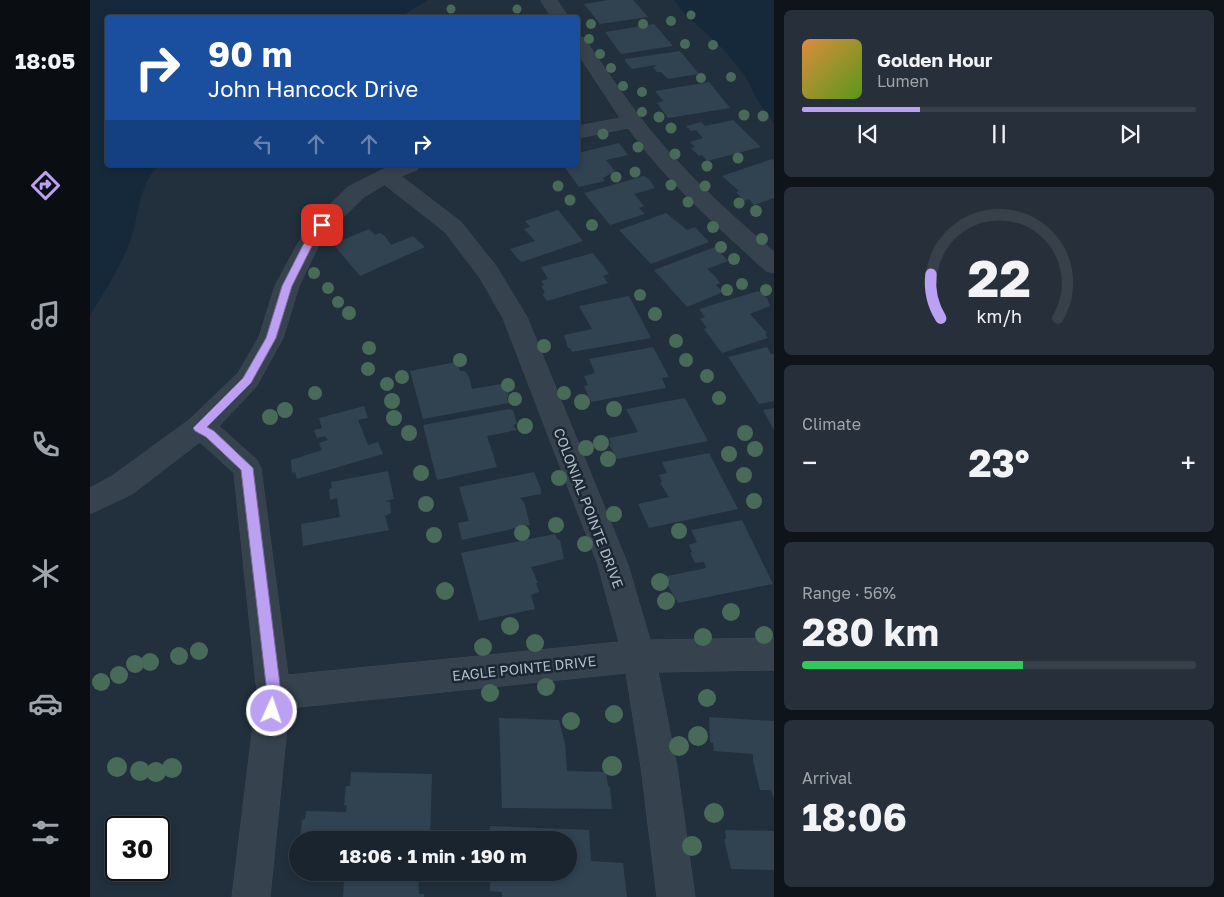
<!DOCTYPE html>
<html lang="en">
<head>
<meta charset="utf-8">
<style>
  body { margin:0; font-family:"Golos Text",sans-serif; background:#27303a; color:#f1f3f6; height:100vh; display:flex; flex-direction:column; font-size:19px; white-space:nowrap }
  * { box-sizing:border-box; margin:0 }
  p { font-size:16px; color:#9fa4aa }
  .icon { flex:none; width:28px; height:28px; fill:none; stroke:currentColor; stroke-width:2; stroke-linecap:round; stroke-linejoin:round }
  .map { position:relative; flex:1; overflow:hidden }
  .side { display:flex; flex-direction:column; gap:10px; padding:10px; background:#0e1419; width:450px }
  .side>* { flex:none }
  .guide { position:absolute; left:15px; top:15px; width:475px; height:152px; border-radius:5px; box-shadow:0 2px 8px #0003,0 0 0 1px #38414a; background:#1a4fa0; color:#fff; overflow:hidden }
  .speed { position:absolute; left:15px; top:816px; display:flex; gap:10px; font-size:25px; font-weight:700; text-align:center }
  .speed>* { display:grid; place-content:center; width:65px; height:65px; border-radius:50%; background:#1a242e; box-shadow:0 2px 8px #0003,0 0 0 1px #38414a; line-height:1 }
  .speed .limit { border:2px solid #111; border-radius:8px; background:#fff; color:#111 }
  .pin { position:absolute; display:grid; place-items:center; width:42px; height:42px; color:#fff; margin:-21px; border-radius:10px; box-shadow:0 2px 8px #0006 }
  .me { position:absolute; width:55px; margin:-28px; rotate:3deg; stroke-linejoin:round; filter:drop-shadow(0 0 4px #0008) }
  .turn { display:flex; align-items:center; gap:18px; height:105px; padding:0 20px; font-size:22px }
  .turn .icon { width:65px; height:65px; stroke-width:2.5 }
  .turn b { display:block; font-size:35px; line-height:42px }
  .lanes { display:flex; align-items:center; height:48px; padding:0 20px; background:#0003; justify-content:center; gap:25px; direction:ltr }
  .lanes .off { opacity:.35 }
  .big { font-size:38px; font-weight:700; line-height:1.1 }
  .side .widget { flex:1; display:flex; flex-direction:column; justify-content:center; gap:8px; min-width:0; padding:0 18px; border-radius:8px; background:#27303a }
  .side .dial { align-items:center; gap:0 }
  .dial svg { height:130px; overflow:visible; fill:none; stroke:#38414a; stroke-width:7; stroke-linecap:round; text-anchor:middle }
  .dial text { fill:#f1f3f6; stroke:none }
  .song { display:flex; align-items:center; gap:15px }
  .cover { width:60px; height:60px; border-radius:8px; background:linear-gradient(135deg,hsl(30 70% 55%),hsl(90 70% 35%)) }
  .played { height:5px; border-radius:2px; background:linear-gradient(90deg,#bca0f2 30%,#38414a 30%) }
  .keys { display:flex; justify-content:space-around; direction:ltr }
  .heat { display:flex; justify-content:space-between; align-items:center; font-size:28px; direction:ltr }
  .charge { height:8px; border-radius:4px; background:linear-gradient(90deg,#34c759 56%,#38414a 0) }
  .trip { position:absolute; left:199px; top:831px; width:288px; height:50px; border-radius:25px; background:#1a242e; box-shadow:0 2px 8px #0003,0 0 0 1px #38414a; font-weight:700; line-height:50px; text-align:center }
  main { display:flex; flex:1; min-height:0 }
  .menu { display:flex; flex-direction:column; width:90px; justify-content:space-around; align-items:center; background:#0a0e12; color:#9fa4aa }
  .menu .icon { width:35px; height:35px }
  .menu .on { color:#bca0f2 }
  .menu b { font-size:22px; color:#f1f3f6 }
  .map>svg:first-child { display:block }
  .water { fill:#15293b }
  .building { fill:#314251 }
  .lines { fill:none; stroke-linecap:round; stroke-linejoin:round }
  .minor-casing { stroke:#3f4b56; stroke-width:1 }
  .minor { fill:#36424d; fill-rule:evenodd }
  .tree { fill:#486a58 }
  .route { fill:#bca0f2; stroke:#7a689d }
  .labels { text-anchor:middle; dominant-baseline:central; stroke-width:5; stroke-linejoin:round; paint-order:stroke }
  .street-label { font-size:14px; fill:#b2bdc8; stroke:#1b2732 }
</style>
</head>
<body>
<main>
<nav class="menu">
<b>18:05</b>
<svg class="icon on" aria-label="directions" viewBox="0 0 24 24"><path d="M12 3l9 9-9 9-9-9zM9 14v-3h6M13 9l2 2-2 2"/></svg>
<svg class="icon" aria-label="music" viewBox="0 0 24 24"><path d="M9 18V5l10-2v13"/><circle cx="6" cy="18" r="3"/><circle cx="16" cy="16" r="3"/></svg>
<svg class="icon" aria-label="phone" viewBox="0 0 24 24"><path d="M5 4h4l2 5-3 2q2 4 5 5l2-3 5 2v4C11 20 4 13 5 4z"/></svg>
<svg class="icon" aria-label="climate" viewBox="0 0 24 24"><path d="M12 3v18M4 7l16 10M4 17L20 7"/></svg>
<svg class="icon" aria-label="car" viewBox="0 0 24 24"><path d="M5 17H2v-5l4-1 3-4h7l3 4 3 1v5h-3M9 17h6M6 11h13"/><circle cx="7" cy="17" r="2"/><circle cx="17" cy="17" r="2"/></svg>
<svg class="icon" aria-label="filters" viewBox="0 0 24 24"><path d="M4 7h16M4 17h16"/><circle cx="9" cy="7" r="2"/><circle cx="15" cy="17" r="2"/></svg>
</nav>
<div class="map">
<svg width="684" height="897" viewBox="0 0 684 897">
  <rect width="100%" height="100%" fill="#22303d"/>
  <g class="water">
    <path d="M0,0H338L310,17L18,18V165H69C47,187 50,216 39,244C29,269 14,293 0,315Z"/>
    <path d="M584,0H684V123L668,101L654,74L632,48L592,11Z"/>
  </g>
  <g class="building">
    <path d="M518,0H543L558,17L510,24L494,4Z"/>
    <path d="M564,24L583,46L531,54L515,32Z"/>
    <path d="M590,51L609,74L578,79L571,72H567L563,67L566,66L565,65L542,69L535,61V59Z"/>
    <path d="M619,82L640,108L578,118L567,103L573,101L565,91Z"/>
    <path d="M643,120L671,147L617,161L612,155L609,156L601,148L605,147L600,142L613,138L606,130L601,131L596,126L611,122L615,126Z"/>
    <path d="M529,143L538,155L516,160L525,171L513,178L515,181L489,187L473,165H488V153Z"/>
    <path d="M682,159L684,161V198L664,205L659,199L654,201L646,192L649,191L632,176Z"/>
    <path d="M554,176L559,179L565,188L544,194L554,206L549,208L555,214L520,225L494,193Z"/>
    <path d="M468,210L493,241L432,262L427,258L420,249L445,241L434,229L440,227L435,221Z"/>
    <path d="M576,213L597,230L605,227L619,242L561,264L529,230Z"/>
    <path d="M279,229L285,235L290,233L295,236L301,245L323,236L335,247L270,276L243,244Z"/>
    <path d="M625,247L638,261L617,269L627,278H626L630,283L626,285L633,292L597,307L564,270Z"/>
    <path d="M503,253L519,274L513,276L518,283L457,301L452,294L455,293L451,286L454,285L451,281L458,279L451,267Z"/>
    <path d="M668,291L677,298L680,306L660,314L677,333L675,334L678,338L632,353L614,329L617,328L610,319L615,317L609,309Z"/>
    <path d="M539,296L561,338L482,352L480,348H478L474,335L502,329L489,306Z"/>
    <path d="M563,347L579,377L572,378L576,388L501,402L494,386L498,385L494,376L505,373L499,359Z"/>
    <path d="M677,347L681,354H684V401L669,404L638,357Z"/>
    <path d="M366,362L370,371H375L379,377L382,389L411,384L413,389L419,392L417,398L419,403L333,419L320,371Z"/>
    <path d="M595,398L618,441L527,459L519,444L521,443L519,438L548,432L536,409Z"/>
    <path d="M274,406L278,418L268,420L278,445L288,442L293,454L207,479L205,472L202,473L201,460L232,450L229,443L238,440L235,436L227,438L224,430L232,428L229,418Z"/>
    <path d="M684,408V430L673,410Z"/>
    <path d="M419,409L423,410L427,424L423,425L427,430L397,436L407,467L347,480L333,425Z"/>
    <path d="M619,453L648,509L559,528L548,504L579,497L570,483L572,482L569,475L577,473L572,462Z"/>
    <path d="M298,471L304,499L295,501L300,502L301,513L295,516L299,530L213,546L211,524L250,517L247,498L240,500L239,489L242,488L241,482Z"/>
    <path d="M444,472L451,489V494L430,498L434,502L440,525L372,540L368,523L379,521L369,487Z"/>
    <path d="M652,520L683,584L588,603L577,584L580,583L577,576L616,568L614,562L605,563L600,553L602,552L599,545L607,542L601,530Z"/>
    <path d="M465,534L468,540H470L474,559L441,567L448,583H446L449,592L441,595L445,609L389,621L371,553Z"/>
    <path d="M619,717L684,721V799L681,790H670L663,761V754L624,751L623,743L620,742Z"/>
    <path d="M409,718L469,720L475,744L477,771L516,772L518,786L520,787L522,809L412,808Z"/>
    <path d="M261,772L342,774L340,840H210L212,820L215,819L216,811L256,812L257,806L254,805L256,786H260Z"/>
    <path d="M400,826L499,830L501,861L533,863L537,897H412V892L400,891V872H478V840H400Z"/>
    <path d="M635,830L684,831V870L641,869L634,839H636Z"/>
    <path d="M257,872H328L329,894H334V897H253L254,880L257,879Z"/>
  </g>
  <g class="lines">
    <defs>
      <g id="minor">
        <path d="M451,0H467L479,18H462Z"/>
        <path d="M488,37L494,38C519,74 543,111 571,143C605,183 645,218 684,252V273L676,271C627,226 577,182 538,128L488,138V126L530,118L488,54Z"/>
        <path d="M302,165H330L327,170L311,176L371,222L406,266L437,317L538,565L560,640L684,638V670L568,672L587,767L605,897H567L551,767L536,673L199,708L180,897H142L167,693L144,473L110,442L42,494L0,514V488L22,476L99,420L148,373L169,337L185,286L207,245L224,220L258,187ZM295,185L355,232L390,278L413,318L508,565L529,642L198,675L171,468L167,460L129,426L166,387L193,338L209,286L228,247L240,230L274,197Z"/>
      </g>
    </defs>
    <use href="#minor" class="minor-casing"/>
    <use href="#minor" class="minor"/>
  </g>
  <g class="tree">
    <circle cx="361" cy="9" r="4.5"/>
    <circle cx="427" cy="9" r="4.5"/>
    <circle cx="601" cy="15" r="4.5"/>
    <circle cx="581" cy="21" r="5"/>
    <circle cx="501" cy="24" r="5"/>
    <circle cx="553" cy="24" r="5"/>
    <circle cx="499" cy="39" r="5"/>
    <circle cx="595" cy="44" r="5"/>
    <circle cx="623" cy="45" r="5"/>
    <circle cx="510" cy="54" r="5"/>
    <circle cx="521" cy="68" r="5"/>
    <circle cx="641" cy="77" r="5"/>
    <circle cx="611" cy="78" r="5"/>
    <circle cx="533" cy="86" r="5"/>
    <circle cx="552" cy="92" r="5"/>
    <circle cx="552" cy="112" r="5"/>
    <circle cx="654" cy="115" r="5.5"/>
    <circle cx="673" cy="116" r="5.5"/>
    <circle cx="569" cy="117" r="5.5"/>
    <circle cx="581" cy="128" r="5.5"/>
    <circle cx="513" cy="134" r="5.5"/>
    <circle cx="548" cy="147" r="5.5"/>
    <circle cx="585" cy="154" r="5.5"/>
    <circle cx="648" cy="158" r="5.5"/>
    <circle cx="617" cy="166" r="5.5"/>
    <circle cx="545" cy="172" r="5.5"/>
    <circle cx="526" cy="177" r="5.5"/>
    <circle cx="581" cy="185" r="5.5"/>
    <circle cx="468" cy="186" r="5.5"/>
    <circle cx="615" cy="186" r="5.5"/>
    <circle cx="480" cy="200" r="5.5"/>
    <circle cx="598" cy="202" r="5.5"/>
    <circle cx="649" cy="203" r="5.5"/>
    <circle cx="666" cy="211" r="6"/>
    <circle cx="502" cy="225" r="6"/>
    <circle cx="623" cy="227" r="6"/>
    <circle cx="672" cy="239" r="6"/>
    <circle cx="631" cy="247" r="6"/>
    <circle cx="644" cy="259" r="6"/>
    <circle cx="224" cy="273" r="6"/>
    <circle cx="652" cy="284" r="6"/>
    <circle cx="238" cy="288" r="6"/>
    <circle cx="637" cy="290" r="6"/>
    <circle cx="676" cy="290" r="6"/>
    <circle cx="550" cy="295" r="6"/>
    <circle cx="248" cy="302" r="6"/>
    <circle cx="259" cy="313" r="7"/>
    <circle cx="565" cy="314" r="7"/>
    <circle cx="586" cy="341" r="7"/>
    <circle cx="454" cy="346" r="7"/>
    <circle cx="279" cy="348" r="7"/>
    <circle cx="370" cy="360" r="7"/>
    <circle cx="596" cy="360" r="7"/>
    <circle cx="278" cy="369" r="7"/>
    <circle cx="617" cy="376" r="7"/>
    <circle cx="312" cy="377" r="7"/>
    <circle cx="297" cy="384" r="7"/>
    <circle cx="418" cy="385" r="7"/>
    <circle cx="225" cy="393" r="7"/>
    <circle cx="474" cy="393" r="7"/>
    <circle cx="629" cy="398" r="7"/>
    <circle cx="425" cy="399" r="7"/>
    <circle cx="302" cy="401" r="8"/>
    <circle cx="492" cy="402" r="8"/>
    <circle cx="524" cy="409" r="8"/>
    <circle cx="195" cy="410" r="8"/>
    <circle cx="180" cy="417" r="8"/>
    <circle cx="304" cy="418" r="8"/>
    <circle cx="435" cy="426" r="8"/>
    <circle cx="319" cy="433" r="8"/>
    <circle cx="655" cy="433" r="8"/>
    <circle cx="511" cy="443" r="8"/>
    <circle cx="496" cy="448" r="8"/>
    <circle cx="665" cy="449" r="8"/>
    <circle cx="639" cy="454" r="8"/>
    <circle cx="518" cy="459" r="8"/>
    <circle cx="331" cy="473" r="8"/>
    <circle cx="654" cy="475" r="8"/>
    <circle cx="469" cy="478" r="8"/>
    <circle cx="664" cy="501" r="8"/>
    <circle cx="336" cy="504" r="8"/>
    <circle cx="524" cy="514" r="8"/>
    <circle cx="466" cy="525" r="8"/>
    <circle cx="589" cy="531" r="8"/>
    <circle cx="432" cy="533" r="8"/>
    <circle cx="344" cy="535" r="8"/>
    <circle cx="495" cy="544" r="8"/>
    <circle cx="570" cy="582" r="9"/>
    <circle cx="355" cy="591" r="9"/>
    <circle cx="576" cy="601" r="9"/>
    <circle cx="641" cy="612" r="9"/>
    <circle cx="420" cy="626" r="9"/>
    <circle cx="674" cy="635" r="9"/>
    <circle cx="613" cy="637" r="9"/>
    <circle cx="445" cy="643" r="9"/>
    <circle cx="393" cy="647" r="9"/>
    <circle cx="109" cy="651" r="9"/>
    <circle cx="89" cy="656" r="9"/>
    <circle cx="60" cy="662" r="9"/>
    <circle cx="45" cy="664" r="9"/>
    <circle cx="29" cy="675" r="9"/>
    <circle cx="11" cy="682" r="9"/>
    <circle cx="456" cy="687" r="9"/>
    <circle cx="400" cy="693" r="9"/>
    <circle cx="617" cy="698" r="9"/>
    <circle cx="524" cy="714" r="9"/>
    <circle cx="481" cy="721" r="9"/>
    <circle cx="608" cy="736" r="10"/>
    <circle cx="589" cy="746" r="10"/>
    <circle cx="522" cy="766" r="10"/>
    <circle cx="27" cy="767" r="10"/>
    <circle cx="82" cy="768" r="10"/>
    <circle cx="50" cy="771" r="10"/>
    <circle cx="66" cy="772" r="10"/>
    <circle cx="624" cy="813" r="10"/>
    <circle cx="602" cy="846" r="10"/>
  </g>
  <path class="route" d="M232,222L237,225L222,246L202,286L186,338L161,383L117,427L124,431L163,468L191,693L187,716L182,718L177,716L175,711L177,693L151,470L116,437L105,431L103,428L153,378L176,338L192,286L213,245L229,223Z"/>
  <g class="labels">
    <g class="street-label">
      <text transform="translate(499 508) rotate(69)">COLONIAL POINTE DRIVE</text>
      <text transform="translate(434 668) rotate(-6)">EAGLE POINTE DRIVE</text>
    </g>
  </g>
</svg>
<div class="speed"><div class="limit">30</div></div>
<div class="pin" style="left:232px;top:225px;background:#d93025"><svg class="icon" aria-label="arrive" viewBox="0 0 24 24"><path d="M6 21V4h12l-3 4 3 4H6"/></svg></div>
<svg class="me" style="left:182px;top:711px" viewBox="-20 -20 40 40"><circle r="17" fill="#bca0f2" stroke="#fff" stroke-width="3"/><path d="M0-11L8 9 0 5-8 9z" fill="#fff"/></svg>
<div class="trip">18:06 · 1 min · 190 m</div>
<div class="guide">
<div class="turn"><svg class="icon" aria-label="right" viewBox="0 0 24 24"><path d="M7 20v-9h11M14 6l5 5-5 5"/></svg><div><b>90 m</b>John Hancock Drive</div></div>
<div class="lanes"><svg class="icon off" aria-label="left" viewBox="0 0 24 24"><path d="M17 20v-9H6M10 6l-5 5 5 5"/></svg><svg class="icon off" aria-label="ahead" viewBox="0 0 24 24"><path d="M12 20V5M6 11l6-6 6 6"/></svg><svg class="icon off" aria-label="ahead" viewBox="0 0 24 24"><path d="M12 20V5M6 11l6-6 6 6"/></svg><svg class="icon" aria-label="right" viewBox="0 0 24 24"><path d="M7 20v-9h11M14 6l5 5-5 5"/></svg></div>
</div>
</div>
<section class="side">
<div class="widget">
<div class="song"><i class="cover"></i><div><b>Golden Hour</b><p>Lumen</p></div></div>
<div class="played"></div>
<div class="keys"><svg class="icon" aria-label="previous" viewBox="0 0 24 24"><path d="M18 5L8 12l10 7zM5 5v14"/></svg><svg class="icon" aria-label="pause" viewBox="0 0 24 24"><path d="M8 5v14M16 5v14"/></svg><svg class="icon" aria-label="next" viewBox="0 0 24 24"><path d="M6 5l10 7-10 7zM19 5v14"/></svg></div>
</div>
<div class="widget dial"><svg viewBox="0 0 100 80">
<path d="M14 69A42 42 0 1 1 86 69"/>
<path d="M14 69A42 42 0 0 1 8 42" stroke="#bca0f2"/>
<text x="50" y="56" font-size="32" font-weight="700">22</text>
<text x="50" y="72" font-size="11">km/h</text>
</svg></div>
<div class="widget"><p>Climate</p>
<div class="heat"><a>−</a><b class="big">23°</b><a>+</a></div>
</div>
<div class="widget"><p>Range · 56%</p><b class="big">280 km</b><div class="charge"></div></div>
<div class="widget"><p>Arrival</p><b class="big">18:06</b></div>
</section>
</main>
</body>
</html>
